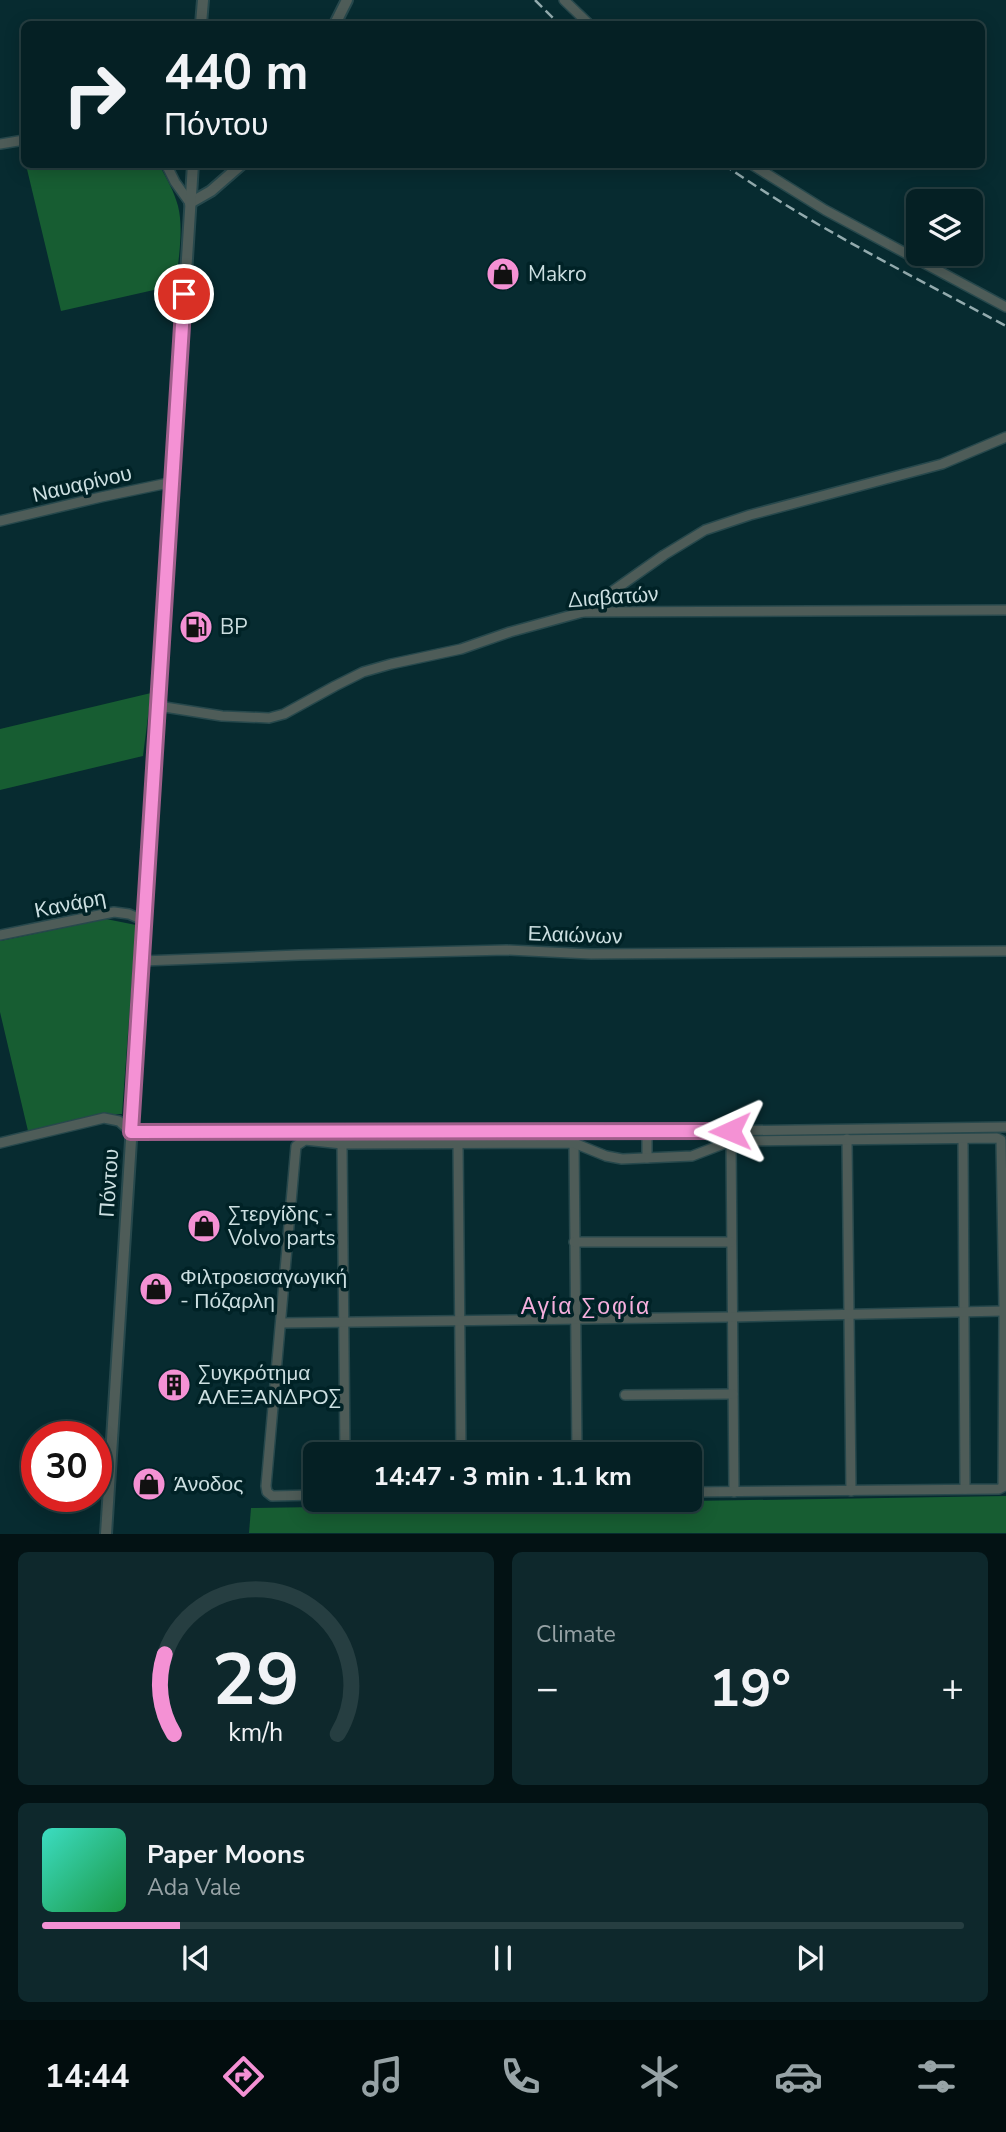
<!DOCTYPE html>
<html lang="en">
<head>
<meta charset="utf-8">
<style>
  body { margin:0; font-family:"Nunito Sans",sans-serif; background:#0e282c; color:#f1f3f6; height:100vh; display:flex; flex-direction:column; font-size:26px; white-space:nowrap }
  * { box-sizing:border-box; margin:0 }
  p { font-size:23px; color:#97a3a6 }
  .icon { flex:none; width:38px; height:38px; fill:none; stroke:currentColor; stroke-width:2; stroke-linecap:round; stroke-linejoin:round }
  .map { position:relative; height:1534px; overflow:hidden }
  .sheet { display:flex; flex-direction:column; gap:18px; padding:18px; background:#031214; flex:1 }
  .sheet>* { flex:none }
  .top-card { position:absolute; left:21px; top:21px; width:964px; height:147px; border-radius:10px; box-shadow:0 4px 18px #0003,0 0 0 2px #263e41; background:#052024; color:#f1f3f6; overflow:hidden }
  .fabs { position:absolute; left:906px; top:189px; display:grid; gap:14px }
  .fabs a { display:grid; place-items:center; width:77px; height:77px; border-radius:10px; background:#052024; box-shadow:0 4px 18px #0003,0 0 0 2px #263e41; font-size:35px }
  .speed { position:absolute; left:21px; top:1421px; display:flex; gap:14px; font-size:35px; font-weight:700; text-align:center }
  .speed>* { display:grid; place-content:center; width:91px; height:91px; border-radius:50%; background:#052024; box-shadow:0 4px 18px #0003,0 0 0 2px #263e41; line-height:1 }
  .speed .limit { border:10px solid #d22; background:#fff; color:#111 }
  .pin { position:absolute; display:grid; place-items:center; width:60px; height:60px; color:#fff; margin:-30px; border:4px solid #fff; border-radius:50%; box-shadow:0 2px 7px #0007 }
  .me { position:absolute; width:77px; margin:-38px; rotate:269deg; stroke-linejoin:round; filter:drop-shadow(0 0 5px #0008) }
  .turn { display:flex; align-items:center; gap:24px; height:147px; padding:0 28px; font-size:32px }
  .turn .icon { width:91px; height:91px; stroke-width:2.5 }
  .turn b { display:block; font-size:49px; line-height:60px }
  .big { font-size:52px; font-weight:700; line-height:1.1 }
  .sheet .widget { flex:1; display:flex; flex-direction:column; justify-content:center; gap:10px; min-width:0; padding:0 24px; border-radius:10px; background:#0e282c }
  .sheet .dial { align-items:center; gap:0 }
  .dial svg { height:182px; overflow:visible; fill:none; stroke:#263e41; stroke-width:7; stroke-linecap:round; text-anchor:middle }
  .dial text { fill:#f1f3f6; stroke:none }
  .song { display:flex; align-items:center; gap:21px }
  .cover { width:84px; height:84px; border-radius:10px; background:linear-gradient(135deg,hsl(170 70% 55%),hsl(140 70% 35%)) }
  .played { height:7px; border-radius:4px; background:linear-gradient(90deg,#f491d4 15%,#263e41 15%) }
  .keys { display:flex; justify-content:space-around; direction:ltr }
  .heat { display:flex; justify-content:space-between; align-items:center; font-size:38px; direction:ltr }
  .sheet .tiles { flex:1; display:grid; gap:18px; grid-template-columns:1fr 1fr }
  .widget:last-child { grid-column:span 2 }
  .trip { position:absolute; left:303px; top:1442px; width:399px; height:70px; border-radius:10px; background:#052024; box-shadow:0 4px 18px #0003,0 0 0 2px #263e41; font-weight:700; line-height:70px; text-align:center }
  .dock { display:flex; height:112px; justify-content:space-around; align-items:center; background:#020d0e; color:#97a3a6 }
  .dock .icon { width:49px; height:49px }
  .dock .selected { color:#f491d4 }
  .dock b { font-size:32px; color:#f1f3f6 }
  .map>svg:first-child { display:block }
  .green { fill:#175d32 }
  .lines { fill:none; stroke-linecap:round; stroke-linejoin:round }
  .minor-casing { stroke:#27484c; stroke-width:12 }
  .tertiary-casing { stroke:#27484c; stroke-width:14 }
  .minor { stroke:#4e5c58; stroke-width:9 }
  .tertiary { stroke:#4e5c58; stroke-width:10 }
  .rail { stroke:#93abae; stroke-width:2.5; stroke-dasharray:10 5; stroke-linecap:butt }
  .route-casing { stroke:#9f5e8a; stroke-width:18 }
  .route { stroke:#f491d4; stroke-width:12 }
  .labels { text-anchor:middle; dominant-baseline:central; stroke-width:7; stroke-linejoin:round; paint-order:stroke }
  .poi-label { font-size:21px; fill:#ccdfe1; stroke:#002226; text-anchor:start }
  .street-label { font-size:21px; fill:#ccdfe1; stroke:#002226 }
  .neighbourhood-label { font-size:23px; letter-spacing:2px; fill:#f5afdd; stroke:#002226 }
</style>
</head>
<body>
<div class="map">
<svg width="1006" height="1534" viewBox="0 0 1006 1534">
  <rect width="100%" height="100%" fill="#072b30"/>
  <g class="green">
    <path d="M26,165H159C166,177 174,191 178,206C184,230 178,260 176,285L61,311Z"/>
    <path d="M151,693L143,756L0,790V729Z"/>
    <path d="M106,919L136,925L122,1114H100L28,1131L0,1012V941Z"/>
    <path d="M1006,1496V1533H249L251,1508Z"/>
  </g>
  <g class="lines">
    <defs>
      <g id="minor">
        <path d="M564,0L589,24"/>
        <path d="M0,144L24,140"/>
        <path d="M166,164L175,182L190,203"/>
        <path d="M751,164L825,210L1006,307"/>
        <path d="M0,521L101,497L173,482"/>
        <path d="M583,612L664,555L705,530L750,515L942,464L1006,437"/>
        <path d="M158,706L222,716L269,718L284,714L335,686L363,672L391,664L461,649L510,632L583,612L1006,610"/>
        <path d="M0,935L114,912L129,914L145,921"/>
        <path d="M142,961L299,955L507,950L591,954L1006,951"/>
        <path d="M647,1132V1158"/>
        <path d="M847,1139L851,1491"/>
        <path d="M963,1139L965,1489"/>
        <path d="M731,1141L734,1492"/>
        <path d="M0,1143L104,1118L119,1121L131,1132H647L1006,1127"/>
        <path d="M574,1143L577,1454"/>
        <path d="M342,1144L345,1454"/>
        <path d="M458,1144L461,1454"/>
        <path d="M574,1242H731"/>
        <path d="M281,1323L731,1317L1004,1311"/>
        <path d="M625,1395L733,1394"/>
        <path d="M315,1495L272,1496L267,1492L266,1486L296,1146L305,1140L342,1144L574,1143L606,1156L622,1159L692,1156L731,1141L997,1138L1001,1140L1004,1311L1003,1487L999,1489L690,1492"/>
      </g>
      <g id="tertiary">
        <path d="M201,24L203,0"/>
        <path d="M335,24L347,0"/>
        <path d="M190,203L211,191L242,164"/>
        <path d="M106,1534L193,164"/>
      </g>
    </defs>
    <use href="#minor" class="minor-casing"/>
    <use href="#tertiary" class="tertiary-casing"/>
    <use href="#minor" class="minor"/>
    <use href="#tertiary" class="tertiary"/>
    <g class="rail">
      <path d="M535,0L559,24"/>
      <path d="M723,164C812,226 910,275 1006,326"/>
    </g>
  </g>
  <g class="lines">
    <defs>
      <path id="route" d="M184,294L131,1132L730,1131"/>
    </defs>
    <use href="#route" class="route-casing"/>
    <use href="#route" class="route"/>
  </g>
  <defs>
    <symbol id="shop-disc" viewBox="-11 -11 22 22"><circle r="9.5" fill="#f491d4" stroke="#002226"/><path d="M-5-2.5h2.3a2.7 3.5 0 0 1 5.4 0H5L5.5 6h-11ZM-1.5-2.5h3a1.5 2.3 0 0 0-3 0Z" fill="#111"/></symbol>
    <symbol id="fuel-disc" viewBox="-11 -11 22 22"><circle r="9.5" fill="#f491d4" stroke="#002226"/><path d="M-5.5-6h7V0h2V4h1.3V-2.5L3-4.5l.8-.8L6-3V5H2.5V1h-1V6h-7ZM-4.2-4.7v3.2H.2V-4.7Z" fill="#111"/></symbol>
    <symbol id="building-disc" viewBox="-11 -11 22 22"><circle r="9.5" fill="#f491d4" stroke="#002226"/><path d="M-4-6H4V6H1V3H-1V6H-4ZM-2.5-4.3h1.7v1.8h-1.7ZM.8-4.3h1.7v1.8H.8ZM-2.5-1h1.7V.8h-1.7ZM.8-1h1.7V.8H.8Z" fill="#111"/></symbol>
  </defs>
  <g fill-rule="evenodd">
    <use href="#shop-disc" x="484" y="255" width="38" height="38"/>
    <use href="#fuel-disc" x="177" y="608" width="38" height="38"/>
    <use href="#shop-disc" x="185" y="1207" width="38" height="38"/>
    <use href="#shop-disc" x="137" y="1270" width="38" height="38"/>
    <use href="#building-disc" x="155" y="1366" width="38" height="38"/>
    <use href="#shop-disc" x="130" y="1465" width="38" height="38"/>
  </g>
  <g class="labels">
    <g class="poi-label">
      <text x="528" y="274">Makro</text>
      <text x="220" y="627">BP</text>
      <text x="228" y="1214">Στεργίδης -<tspan x="228" dy="24">Volvo parts</tspan></text>
      <text x="180" y="1277">Φιλτροεισαγωγική<tspan x="180" dy="24">- Πόζαρλη</tspan></text>
      <text x="198" y="1373">Συγκρότημα<tspan x="198" dy="24">ΑΛΕΞΑΝΔΡΟΣ</tspan></text>
      <text x="174" y="1484">Άνοδος</text>
    </g>
    <g class="street-label">
      <text transform="translate(82 484) rotate(-13)">Ναυαρίνου</text>
      <text transform="translate(613 597) rotate(-4)">Διαβατών</text>
      <text transform="translate(70 904) rotate(-11)">Κανάρη</text>
      <text transform="translate(575 935) rotate(2)">Ελαιώνων</text>
      <text transform="translate(109 1183) rotate(-86)">Πόντου</text>
    </g>
    <g class="neighbourhood-label">
      <text x="586" y="1306">Αγία Σοφία</text>
    </g>
  </g>
</svg>
<div class="fabs">
<a><svg class="icon" aria-label="layers" viewBox="0 0 24 24"><path d="M12 4l9 5-9 5-9-5zM3 14l9 5 9-5"/></svg></a>
</div>
<div class="speed"><div class="limit">30</div></div>
<div class="pin" style="left:184px;top:294px;background:#d93025"><svg class="icon" aria-label="arrive" viewBox="0 0 24 24"><path d="M6 21V4h12l-3 4 3 4H6"/></svg></div>
<svg class="me" style="left:730px;top:1131px" viewBox="-20 -20 40 40"><path d="M0-17L14 15 0 8-14 15z" fill="#f491d4" stroke="#fff" stroke-width="4"/></svg>
<div class="trip">14:47 · 3 min · 1.1 km</div>
<div class="top-card">
<div class="turn"><svg class="icon" aria-label="right" viewBox="0 0 24 24"><path d="M7 20v-9h11M14 6l5 5-5 5"/></svg><div><b>440 m</b>Πόντου</div></div>
</div>
</div>
<section class="sheet">
<div class="tiles">
<div class="widget dial"><svg viewBox="0 0 100 80">
<path d="M14 69A42 42 0 1 1 86 69"/>
<path d="M14 69A42 42 0 0 1 10 34" stroke="#f491d4"/>
<text x="50" y="56" font-size="32" font-weight="700">29</text>
<text x="50" y="72" font-size="11">km/h</text>
</svg></div>
<div class="widget"><p>Climate</p>
<div class="heat"><a>−</a><b class="big">19°</b><a>+</a></div>
</div>
<div class="widget">
<div class="song"><i class="cover"></i><div><b>Paper Moons</b><p>Ada Vale</p></div></div>
<div class="played"></div>
<div class="keys"><svg class="icon" aria-label="previous" viewBox="0 0 24 24"><path d="M18 5L8 12l10 7zM5 5v14"/></svg><svg class="icon" aria-label="pause" viewBox="0 0 24 24"><path d="M8 5v14M16 5v14"/></svg><svg class="icon" aria-label="next" viewBox="0 0 24 24"><path d="M6 5l10 7-10 7zM19 5v14"/></svg></div>
</div>
</div>
</section>
<nav class="dock">
<b>14:44</b>
<svg class="icon selected" aria-label="directions" viewBox="0 0 24 24"><path d="M12 3l9 9-9 9-9-9zM9 14v-3h6M13 9l2 2-2 2"/></svg>
<svg class="icon" aria-label="music" viewBox="0 0 24 24"><path d="M9 18V5l10-2v13"/><circle cx="6" cy="18" r="3"/><circle cx="16" cy="16" r="3"/></svg>
<svg class="icon" aria-label="phone" viewBox="0 0 24 24"><path d="M5 4h4l2 5-3 2q2 4 5 5l2-3 5 2v4C11 20 4 13 5 4z"/></svg>
<svg class="icon" aria-label="climate" viewBox="0 0 24 24"><path d="M12 3v18M4 7l16 10M4 17L20 7"/></svg>
<svg class="icon" aria-label="car" viewBox="0 0 24 24"><path d="M5 17H2v-5l4-1 3-4h7l3 4 3 1v5h-3M9 17h6M6 11h13"/><circle cx="7" cy="17" r="2"/><circle cx="17" cy="17" r="2"/></svg>
<svg class="icon" aria-label="filters" viewBox="0 0 24 24"><path d="M4 7h16M4 17h16"/><circle cx="9" cy="7" r="2"/><circle cx="15" cy="17" r="2"/></svg>
</nav>
</body>
</html>
